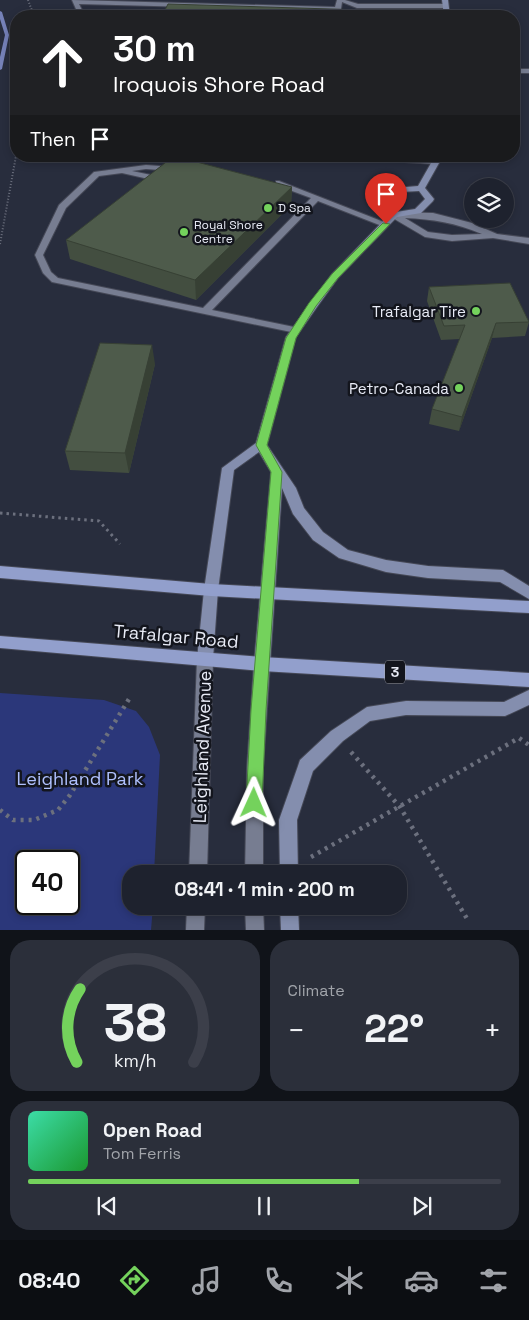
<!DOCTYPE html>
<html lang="en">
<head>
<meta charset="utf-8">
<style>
  body { margin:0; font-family:"Space Grotesk",sans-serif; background:#2b2f3a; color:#f1f3f6; height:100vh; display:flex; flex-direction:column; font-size:19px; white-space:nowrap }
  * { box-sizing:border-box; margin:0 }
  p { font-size:16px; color:#a1a4aa }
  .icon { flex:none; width:28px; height:28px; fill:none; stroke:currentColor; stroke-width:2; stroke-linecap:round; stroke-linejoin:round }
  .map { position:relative; height:930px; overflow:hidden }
  .panel { display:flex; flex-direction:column; gap:10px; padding:10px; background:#101319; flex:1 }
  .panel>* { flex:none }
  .hud { position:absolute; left:10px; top:10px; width:510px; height:152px; border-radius:20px; box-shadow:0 2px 8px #0003,0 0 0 1px #3c3f4a; background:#202124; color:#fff; overflow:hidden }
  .fabs { position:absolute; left:464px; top:178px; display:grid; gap:10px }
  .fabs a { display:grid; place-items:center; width:50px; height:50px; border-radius:50%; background:#1e222e; box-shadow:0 2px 8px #0003,0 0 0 1px #3c3f4a; font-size:25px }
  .speed { position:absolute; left:15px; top:850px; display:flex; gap:10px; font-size:25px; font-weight:700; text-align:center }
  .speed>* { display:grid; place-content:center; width:65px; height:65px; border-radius:50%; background:#1e222e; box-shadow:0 2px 8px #0003,0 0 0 1px #3c3f4a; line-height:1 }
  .speed .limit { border:2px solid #111; border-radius:8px; background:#fff; color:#111 }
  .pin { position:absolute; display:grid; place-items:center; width:42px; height:42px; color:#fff; margin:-51px -21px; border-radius:50% 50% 50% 0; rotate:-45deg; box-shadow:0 0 5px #0007 }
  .pin .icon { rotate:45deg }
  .me { position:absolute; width:55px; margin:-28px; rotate:1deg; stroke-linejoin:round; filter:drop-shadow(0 0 4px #0008) }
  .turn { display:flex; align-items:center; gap:18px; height:105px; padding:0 20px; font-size:22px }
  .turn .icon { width:65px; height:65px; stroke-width:2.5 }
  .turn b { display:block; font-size:35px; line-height:42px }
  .then { display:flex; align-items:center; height:48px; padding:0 20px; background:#0003; gap:10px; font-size:19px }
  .big { font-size:38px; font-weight:600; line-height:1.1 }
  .panel .tile { flex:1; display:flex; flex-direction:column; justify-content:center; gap:8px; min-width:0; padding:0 18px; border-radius:20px; background:#2b2f3a }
  .panel .dial { align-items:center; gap:0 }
  .dial svg { height:130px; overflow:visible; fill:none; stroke:#3c3f4a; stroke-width:7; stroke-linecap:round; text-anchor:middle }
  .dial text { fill:#f1f3f6; stroke:none }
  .song { display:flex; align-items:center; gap:15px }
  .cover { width:60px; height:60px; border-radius:8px; background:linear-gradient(135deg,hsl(160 70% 55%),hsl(130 70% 35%)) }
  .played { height:5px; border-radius:2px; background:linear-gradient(90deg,#74d25c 70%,#3c3f4a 70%) }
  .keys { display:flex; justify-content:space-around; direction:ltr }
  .heat { display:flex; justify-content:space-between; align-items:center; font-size:28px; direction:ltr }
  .panel .tiles { flex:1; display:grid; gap:10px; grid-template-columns:1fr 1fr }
  .tile:last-child { grid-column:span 2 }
  .trip { position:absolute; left:122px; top:865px; width:285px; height:50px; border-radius:20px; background:#1e222e; box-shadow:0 2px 8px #0003,0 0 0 1px #3c3f4a; font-weight:600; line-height:50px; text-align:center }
  .tabs { display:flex; height:80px; justify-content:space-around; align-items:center; background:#0c0e12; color:#a1a4aa }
  .tabs .icon { width:35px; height:35px }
  .tabs .current { color:#74d25c }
  .tabs b { font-size:22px; color:#f1f3f6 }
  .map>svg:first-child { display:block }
  .green { fill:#2b377a; fill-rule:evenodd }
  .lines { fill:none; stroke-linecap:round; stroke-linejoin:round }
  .stream { fill:#7581b8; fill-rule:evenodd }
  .service-casing { stroke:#454856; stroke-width:2 }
  .minor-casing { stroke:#454856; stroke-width:2 }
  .tertiary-casing { stroke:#454856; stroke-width:2 }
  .secondary-casing { stroke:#454856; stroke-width:2 }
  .primary-casing { stroke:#454856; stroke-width:2 }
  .path-far2 { stroke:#6c707e; stroke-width:2; stroke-dasharray:1 2; stroke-linecap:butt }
  .path-far1 { stroke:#6c707e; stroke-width:3; stroke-dasharray:2.5 4; stroke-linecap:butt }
  .path { stroke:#6c707e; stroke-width:4.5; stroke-dasharray:3 5; stroke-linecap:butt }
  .service { fill:#777d91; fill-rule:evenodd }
  .minor { fill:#777d91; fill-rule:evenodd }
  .tertiary { fill:#777d91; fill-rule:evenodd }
  .secondary { fill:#848eae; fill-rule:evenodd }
  .primary { fill:#929fcc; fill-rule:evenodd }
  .wall { fill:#434e40 }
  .shaded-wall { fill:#374034 }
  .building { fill:#4e5b4b; stroke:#374034 }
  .route { fill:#74d25c; stroke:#4b883c }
  .poi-dot { fill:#74d25c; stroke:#13151d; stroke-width:2 }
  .labels { text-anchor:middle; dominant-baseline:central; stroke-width:5; stroke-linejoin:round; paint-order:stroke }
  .far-poi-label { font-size:12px; fill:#e8ebf6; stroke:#13151d; text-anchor:start }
  .shield { fill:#13151d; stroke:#a8abb5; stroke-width:1 }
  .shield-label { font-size:14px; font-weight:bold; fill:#e8ebf6 }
  .poi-label { font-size:15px; fill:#e8ebf6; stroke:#13151d; text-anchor:end }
  .near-street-label { font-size:18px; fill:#e8ebf6; stroke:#13151d }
  .near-park-label { font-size:18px; fill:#afc0fe; stroke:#13151d }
</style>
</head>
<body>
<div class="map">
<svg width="529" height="930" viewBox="0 0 529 930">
  <rect width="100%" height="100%" fill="#282d3d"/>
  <path class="green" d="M0,693L104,700L136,711L149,727L160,755L154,874H131V906H153L151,930H0ZM26,861H69V904H26Z"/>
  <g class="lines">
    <path class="stream" d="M0,11L2,12L9,35L2,69L0,70V57L5,35L0,19Z"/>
    <defs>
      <g id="service">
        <path d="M72,0L335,7L337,0H345L358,4H445L448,6L445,8H357L342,2L341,9L338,11L79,4L85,16H79Z"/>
        <path d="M337,156H380L436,160L440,162L436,164L341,158Z"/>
        <path d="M146,165L174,167L178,169L174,171L146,169L132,171L156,176V180H153L122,173L99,176L66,208L43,255L51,272L58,278L203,308L311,198L276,185V181H279L389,224L382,226L318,201L212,310L299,328V332L296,333L52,282L43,273L35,255L59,205L94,172Z"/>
      </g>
      <path id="minor" d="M394,212L433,213L472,223L497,234L529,238V244L493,238L452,241L425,237L391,217V213ZM405,218C432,219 456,223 482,234L452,235L428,232Z"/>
      <g id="tertiary">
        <rect x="514" y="69" width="15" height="4"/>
        <path d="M205,652L210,654L213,659L207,874H189L197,659L200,654Z"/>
        <path d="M262,657L267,659L270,664L263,768V874H245L247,768L254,664L257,659Z"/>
        <path d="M187,906H205L204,930H186Z"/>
        <path d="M245,906H263L264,930H246Z"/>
      </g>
      <g id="secondary">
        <path d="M442,0H448L450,16H444Z"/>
        <path d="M435,156H443L425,188L434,199L433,201L421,213L397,217L338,278L317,307L296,337L267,445L296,488L304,508L323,532L348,550L386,560L428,566L503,570L529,586V599L500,582L428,578L386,572L339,558L313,540L293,514L282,488L270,664L267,669L262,671L257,669L254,664L271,472L259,452L234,470L218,590L213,659L210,664L205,666L200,664L197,659L204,590L222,468L256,443L286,337L332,274L389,215L380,209V205L395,188L418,186ZM419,191L425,199L415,209L396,212L388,207L401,192Z"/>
        <path d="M529,690V705L505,716L406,715L370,721L343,741L313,771L297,820L298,874H280L279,820L298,766L300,760L331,731L367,707L406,701L504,702Z"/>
        <path d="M280,906H298L299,930H281Z"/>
      </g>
      <g id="primary">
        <path d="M0,566L211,584L529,601V613L211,596L0,578Z"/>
        <path d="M0,636L262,657L529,673V687L262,671L0,648Z"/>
      </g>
    </defs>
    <use href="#service" class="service-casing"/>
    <use href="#minor" class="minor-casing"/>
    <use href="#tertiary" class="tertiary-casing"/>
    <use href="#secondary" class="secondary-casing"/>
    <use href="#primary" class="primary-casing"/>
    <g class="path-far2">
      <path d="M28,0L34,16"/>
      <path d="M0,244L16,156"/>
    </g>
    <path class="path-far1" d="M0,513L99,521L120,544"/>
    <g class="path">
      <path d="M351,752L400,807L469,922"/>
      <path d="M0,810L13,820H34L58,810L70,795L129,699"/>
      <path d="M311,857L519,738L529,745"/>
    </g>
    <use href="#service" class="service"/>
    <use href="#minor" class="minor"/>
    <use href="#tertiary" class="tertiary"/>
    <use href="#secondary" class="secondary"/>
    <use href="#primary" class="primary"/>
  </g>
  <g class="wall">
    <path d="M292,187L291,205L196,300L70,259L66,240Z"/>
    <path d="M429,287L529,322L525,336L492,338L459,431L429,424L432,409L460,339L441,340L427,301Z"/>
    <path d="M155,364L129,473L70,470L65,451Z"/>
  </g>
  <g class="shaded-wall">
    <path d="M292,187L291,205L196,300L195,280Z"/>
    <path d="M496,323L492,338L459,431L462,417Z"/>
    <path d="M152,345L155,364L129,473L125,453Z"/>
  </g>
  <g class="building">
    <path d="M168,4L396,11V16H162Z"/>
    <path d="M174,156L292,187L195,280L66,240Z"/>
    <path d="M510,283L529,322L496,323L462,417L432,409L465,325L444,326L429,287Z"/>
    <path d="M100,343L152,345L125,453L65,451Z"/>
  </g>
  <path class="route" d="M383,223L390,224L338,278L316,306L296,338L267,445L282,472L266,710L262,803L260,809L254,811L249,809L246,803L251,710L271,472L256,445L286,338L309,303L332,274Z"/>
  <g class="poi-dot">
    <circle cx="268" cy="208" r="5"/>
    <circle cx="184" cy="232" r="5"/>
    <circle cx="476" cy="311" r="5"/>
    <circle cx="459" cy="388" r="5"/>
  </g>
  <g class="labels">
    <g class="far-poi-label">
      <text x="278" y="208">D Spa</text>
      <text x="194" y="225">Royal Shore<tspan x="194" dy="14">Centre</tspan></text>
    </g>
    <rect class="shield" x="385" y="660.5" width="20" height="23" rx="4"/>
    <g class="shield-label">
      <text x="395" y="672">3</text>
    </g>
    <g class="poi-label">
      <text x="466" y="311">Trafalgar Tire</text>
      <text x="449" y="388">Petro-Canada</text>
    </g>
    <g class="near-street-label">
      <text transform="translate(176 636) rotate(5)">Trafalgar Road</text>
      <text transform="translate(202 747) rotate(-88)">Leighland Avenue</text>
    </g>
    <g class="near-park-label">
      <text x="80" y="778">Leighland Park</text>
    </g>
  </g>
</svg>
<div class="fabs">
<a><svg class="icon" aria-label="layers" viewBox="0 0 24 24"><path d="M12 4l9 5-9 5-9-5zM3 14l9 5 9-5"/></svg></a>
</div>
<div class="speed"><div class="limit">40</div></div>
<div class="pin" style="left:386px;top:224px;background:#d93025"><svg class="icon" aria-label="arrive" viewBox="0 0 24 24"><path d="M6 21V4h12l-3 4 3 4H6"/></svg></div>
<svg class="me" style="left:254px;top:803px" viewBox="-20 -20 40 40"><path d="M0-17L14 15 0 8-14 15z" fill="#74d25c" stroke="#fff" stroke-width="4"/></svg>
<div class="trip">08:41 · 1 min · 200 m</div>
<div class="hud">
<div class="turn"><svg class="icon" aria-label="ahead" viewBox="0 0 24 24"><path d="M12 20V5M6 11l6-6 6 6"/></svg><div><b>30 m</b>Iroquois Shore Road</div></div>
<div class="then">Then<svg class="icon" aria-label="arrive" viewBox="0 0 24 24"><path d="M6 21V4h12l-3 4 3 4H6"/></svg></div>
</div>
</div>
<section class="panel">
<div class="tiles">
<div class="tile dial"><svg viewBox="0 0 100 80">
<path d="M14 69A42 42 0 1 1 86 69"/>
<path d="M14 69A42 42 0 0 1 16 24" stroke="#74d25c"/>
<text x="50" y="56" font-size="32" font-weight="700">38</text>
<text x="50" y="72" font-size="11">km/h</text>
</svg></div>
<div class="tile"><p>Climate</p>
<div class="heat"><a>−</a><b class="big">22°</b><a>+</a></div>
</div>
<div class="tile">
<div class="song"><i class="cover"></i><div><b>Open Road</b><p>Tom Ferris</p></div></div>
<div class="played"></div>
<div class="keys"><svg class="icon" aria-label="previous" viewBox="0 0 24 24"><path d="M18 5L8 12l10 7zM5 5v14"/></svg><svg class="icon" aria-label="pause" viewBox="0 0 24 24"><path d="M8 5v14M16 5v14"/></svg><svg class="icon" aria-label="next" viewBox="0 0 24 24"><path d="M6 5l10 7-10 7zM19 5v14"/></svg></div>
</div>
</div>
</section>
<nav class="tabs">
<b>08:40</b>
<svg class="icon current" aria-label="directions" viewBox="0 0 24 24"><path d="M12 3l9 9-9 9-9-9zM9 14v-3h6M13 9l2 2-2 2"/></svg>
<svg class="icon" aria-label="music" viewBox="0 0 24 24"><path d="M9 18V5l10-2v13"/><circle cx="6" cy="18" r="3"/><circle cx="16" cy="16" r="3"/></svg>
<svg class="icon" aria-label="phone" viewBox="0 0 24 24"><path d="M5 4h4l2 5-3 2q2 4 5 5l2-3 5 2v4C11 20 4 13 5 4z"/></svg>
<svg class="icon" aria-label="climate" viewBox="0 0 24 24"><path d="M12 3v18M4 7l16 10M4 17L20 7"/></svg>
<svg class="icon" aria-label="car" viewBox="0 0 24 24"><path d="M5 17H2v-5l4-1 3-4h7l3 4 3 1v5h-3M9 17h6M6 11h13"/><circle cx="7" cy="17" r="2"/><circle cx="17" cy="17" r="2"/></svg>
<svg class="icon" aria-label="filters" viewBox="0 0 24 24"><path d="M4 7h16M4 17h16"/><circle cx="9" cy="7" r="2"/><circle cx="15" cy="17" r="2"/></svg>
</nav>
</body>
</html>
